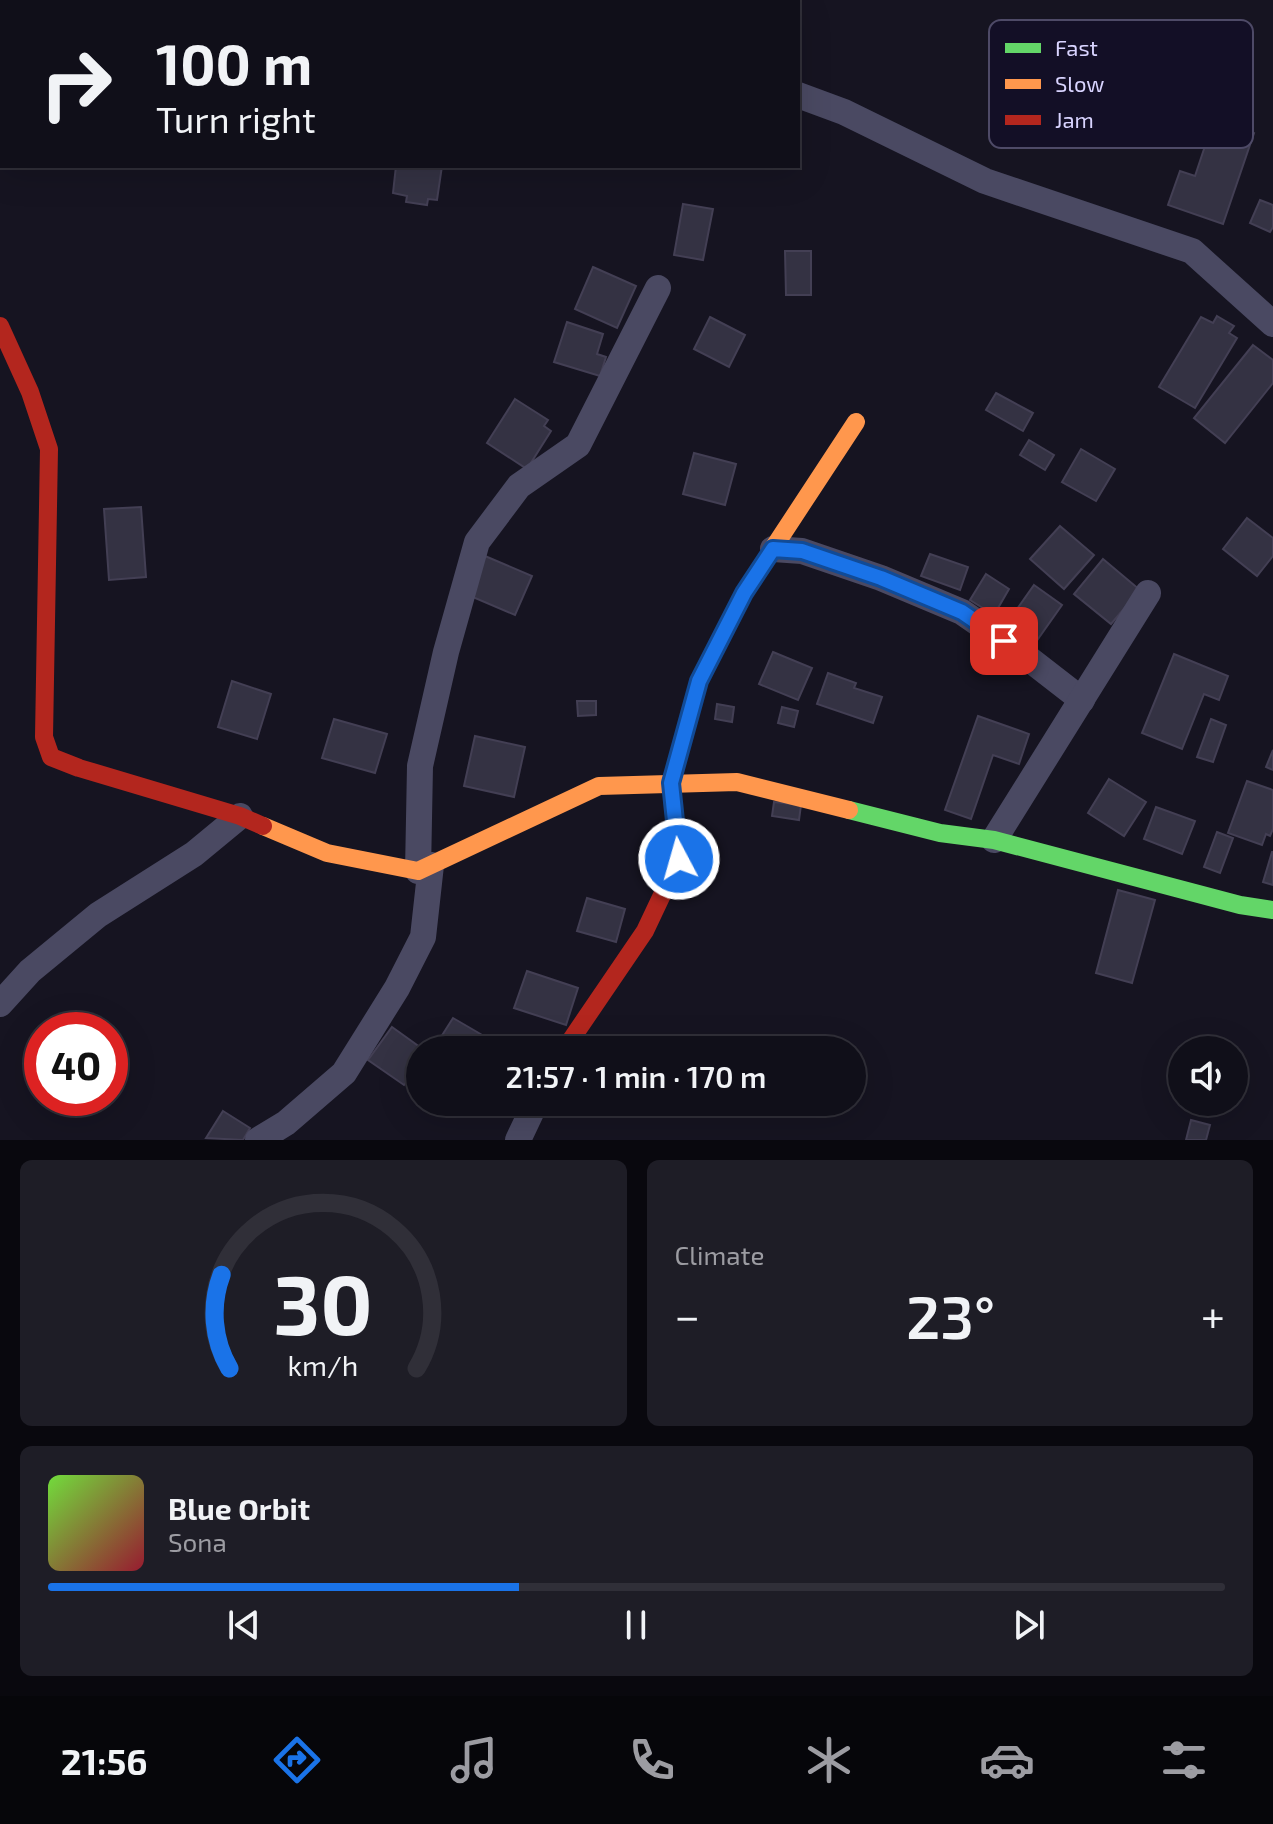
<!DOCTYPE html>
<html lang="en">
<head>
<meta charset="utf-8">
<style>
  body { margin:0; font-family:"Exo 2",sans-serif; background:#1e1d26; color:#f1f3f6; height:100vh; display:flex; flex-direction:column; font-size:30px; white-space:nowrap }
  * { box-sizing:border-box; margin:0 }
  p { font-size:26px; color:#9c9ca2 }
  .icon { flex:none; width:44px; height:44px; fill:none; stroke:currentColor; stroke-width:2; stroke-linecap:round; stroke-linejoin:round }
  .map { position:relative; height:1140px; overflow:hidden }
  .panel { display:flex; flex-direction:column; gap:20px; padding:20px; background:#09080e; flex:1 }
  .panel>* { flex:none }
  .guide { position:absolute; left:0px; top:0px; width:800px; height:168px; box-shadow:0 8px 32px #0002,0 0 0 2px #302f38; background:#100f19; color:#f1f3f6; overflow:hidden }
  .buttons { position:absolute; left:1168px; top:1036px; display:grid; gap:16px }
  .buttons a { display:grid; place-items:center; width:80px; height:80px; border-radius:50%; background:#100f19; box-shadow:0 8px 32px #0002,0 0 0 2px #302f38; font-size:40px }
  .speed { position:absolute; left:24px; top:1012px; display:flex; gap:16px; font-size:40px; font-weight:700; text-align:center }
  .speed>* { display:grid; place-content:center; width:104px; height:104px; border-radius:50%; background:#100f19; box-shadow:0 8px 32px #0002,0 0 0 2px #302f38; line-height:1 }
  .speed .limit { border:12px solid #d22; background:#fff; color:#111 }
  .pin { position:absolute; display:grid; place-items:center; width:68px; height:68px; color:#fff; margin:-34px; border-radius:16px; box-shadow:0 4px 12px #0006 }
  .me { position:absolute; width:88px; margin:-44px; rotate:354deg; stroke-linejoin:round; filter:drop-shadow(0 0 6px #0008) }
  .turn { display:flex; align-items:center; gap:28px; height:168px; padding:0 24px; font-size:36px }
  .turn .icon { width:104px; height:104px; stroke-width:2.5 }
  .turn b { display:block; font-size:56px; line-height:68px }
  .big { font-size:60px; font-weight:600; line-height:1.1 }
  .panel .card { flex:1; display:flex; flex-direction:column; justify-content:center; gap:12px; min-width:0; padding:0 28px; border-radius:12px; background:#1e1d26 }
  .panel .dial { align-items:center; gap:0 }
  .dial svg { height:208px; overflow:visible; fill:none; stroke:#302f38; stroke-width:7; stroke-linecap:round; text-anchor:middle }
  .dial text { fill:#f1f3f6; stroke:none }
  .song { display:flex; align-items:center; gap:24px }
  .cover { width:96px; height:96px; border-radius:12px; background:linear-gradient(135deg,hsl(100 70% 55%),hsl(350 70% 35%)) }
  .played { height:8px; border-radius:4px; background:linear-gradient(90deg,#1a73e8 40%,#302f38 40%) }
  .keys { display:flex; justify-content:space-around; direction:ltr }
  .heat { display:flex; justify-content:space-between; align-items:center; font-size:44px; direction:ltr }
  .panel .tiles { flex:1; display:grid; gap:20px; grid-template-columns:1fr 1fr }
  .card:last-child { grid-column:span 2 }
  .trip { position:absolute; left:406px; top:1036px; width:460px; height:80px; border-radius:40px; background:#100f19; box-shadow:0 8px 32px #0002,0 0 0 2px #302f38; font-weight:600; line-height:80px; text-align:center }
  .dock { display:flex; height:128px; justify-content:space-around; align-items:center; background:#06060a; color:#9c9ca2 }
  .dock .icon { width:56px; height:56px }
  .dock .active { color:#1a73e8 }
  .dock b { font-size:36px; color:#f1f3f6 }
  .map>svg:first-child { display:block }
  .building { fill:#343243; stroke:#433f54; stroke-width:2 }
  .lines { fill:none; stroke-linecap:round; stroke-linejoin:round }
  .street { stroke:#4a4962; stroke-width:26 }
  .fast { stroke:#63d668; stroke-width:18 }
  .slow { stroke:#ff974d; stroke-width:18 }
  .jam { stroke:#b3261e; stroke-width:18 }
  .route-casing { stroke:#114b97; stroke-width:20 }
  .route { stroke:#1a73e8; stroke-width:14 }
  .key { fill:#130f26; stroke:#4e4a67; stroke-width:2 }
  .key-label { font-size:22px; fill:#d9d4ff }
</style>
</head>
<body>
<div class="map">
<svg width="1273" height="1140" viewBox="0 0 1273 1140">
  <rect width="100%" height="100%" fill="#161421"/>
  <g class="building">
    <path d="M510,0H562L510,2Z"/>
    <path d="M573,0H615L573,2Z"/>
    <path d="M751,0H799L798,4L750,2Z"/>
    <path d="M1214,119L1254,133L1223,224L1168,205L1180,171L1195,176Z"/>
    <path d="M396,166H442L437,200L428,199L427,205L406,202L407,196L393,193Z"/>
    <path d="M1260,200L1273,205V227L1270,232L1250,223Z"/>
    <path d="M683,204L713,209L703,260L674,255Z"/>
    <path d="M785,251H811V295H786Z"/>
    <path d="M593,267L636,286L617,328L575,309Z"/>
    <path d="M1217,316L1234,326L1229,333L1237,338L1195,408L1159,387L1201,317L1213,323Z"/>
    <path d="M710,317L745,335L729,367L694,349Z"/>
    <path d="M567,322L603,334L597,354L606,357L600,376L554,362Z"/>
    <path d="M1253,345L1273,360V383L1225,443L1194,418Z"/>
    <path d="M996,393L1033,413L1023,431L986,410Z"/>
    <path d="M515,399L548,420L544,426L551,431L527,469L487,443Z"/>
    <path d="M1029,440L1054,455L1045,470L1020,455Z"/>
    <path d="M1081,449L1115,469L1096,501L1062,482Z"/>
    <path d="M694,453L736,464L725,505L683,494Z"/>
    <path d="M141,507L146,577L109,580L104,509Z"/>
    <path d="M1247,518L1273,538V556L1257,576L1223,549Z"/>
    <path d="M1060,526L1094,555L1064,589L1030,559Z"/>
    <path d="M930,554L968,567L960,590L921,576Z"/>
    <path d="M485,556L532,576L515,615L468,595Z"/>
    <path d="M1103,559L1140,590L1111,624L1074,594Z"/>
    <path d="M986,574L1009,589L994,615L970,600Z"/>
    <path d="M1034,585L1062,605L1033,646L1005,626Z"/>
    <path d="M773,652L812,668L798,700L759,684Z"/>
    <path d="M1174,654L1228,676L1219,700L1204,694L1182,749L1142,733Z"/>
    <path d="M828,673L856,683L854,688L882,697L873,723L817,704Z"/>
    <path d="M232,681L271,694L257,739L218,727Z"/>
    <path d="M577,701H596V715L578,716Z"/>
    <path d="M717,704L734,707L732,722L715,719Z"/>
    <path d="M782,707L798,711L794,727L778,723Z"/>
    <path d="M978,716L1029,734L1019,764L993,755L971,819L945,810Z"/>
    <path d="M334,719L387,734L375,773L322,758Z"/>
    <path d="M1211,719L1226,725L1213,762L1197,757Z"/>
    <path d="M475,736L525,747L514,797L464,786Z"/>
    <path d="M1273,750V770L1266,767Z"/>
    <path d="M1109,779L1146,802L1124,836L1088,813Z"/>
    <path d="M1247,781L1273,790V829L1270,836L1266,834L1262,845L1228,833Z"/>
    <path d="M774,802L801,805L799,820L772,816Z"/>
    <path d="M1156,807L1195,821L1182,854L1144,839Z"/>
    <path d="M1217,832L1233,838L1220,873L1204,867Z"/>
    <path d="M1272,852H1273V885L1263,882Z"/>
    <path d="M1118,890L1155,900L1132,983L1096,973Z"/>
    <path d="M587,898L625,909L616,942L577,931Z"/>
    <path d="M527,971L578,988L566,1025L514,1008Z"/>
    <path d="M453,1018L508,1050L434,1048Z"/>
    <path d="M392,1027L424,1050H420V1064L404,1085L368,1060Z"/>
    <path d="M223,1111L250,1128L243,1140L206,1138Z"/>
    <path d="M1191,1120L1210,1125L1206,1140H1186Z"/>
  </g>
  <g class="lines">
    <g class="street">
      <path d="M798,95L844,112L985,181L1192,251L1273,324"/>
      <path d="M773,549L802,551L881,578L962,612L1024,655L1082,700"/>
      <path d="M994,840L1148,593"/>
      <path d="M418,871L420,766L446,652L477,542L519,486L578,445L658,288"/>
      <path d="M0,1004L30,971L98,915L194,854L240,816"/>
      <path d="M258,1140L286,1123L344,1073L397,988L423,937L431,865"/>
      <path d="M518,1140L536,1102"/>
    </g>
    <path class="fast" d="M849,810L940,833L994,840L1240,905L1273,910"/>
    <g class="slow">
      <path d="M770,553L856,422"/>
      <path d="M263,826L327,853L418,871L599,786L737,782L849,810"/>
    </g>
    <g class="jam">
      <path d="M0,326L30,392L49,449L44,737L51,757L79,768L240,816L263,826"/>
      <path d="M564,1050L645,931L679,859L671,783L699,681L744,593L770,553"/>
    </g>
  </g>
  <g class="lines">
    <defs>
      <path id="route" d="M679,859L671,783L699,681L744,593L773,549L802,551L881,578L962,612L1004,641"/>
    </defs>
    <use href="#route" class="route-casing"/>
    <use href="#route" class="route"/>
  </g>
  <rect x="989" y="20" width="264" height="128" rx="12" class="key"/>
  <rect x="1005" y="43" width="36" height="10" fill="#63d668"/>
  <rect x="1005" y="79" width="36" height="10" fill="#ff974d"/>
  <rect x="1005" y="115" width="36" height="10" fill="#b3261e"/>
  <g class="key-label">
    <text x="1055" y="56">Fast</text>
    <text x="1055" y="92">Slow</text>
    <text x="1055" y="128">Jam</text>
  </g>
</svg>
<div class="buttons">
<a><svg class="icon" aria-label="sound" viewBox="0 0 24 24"><path d="M4 9h4l5-4v14l-5-4H4zM17 9q2 3 0 6"/></svg></a>
</div>
<div class="speed"><div class="limit">40</div></div>
<div class="pin" style="left:1004px;top:641px;background:#d93025"><svg class="icon" aria-label="arrive" viewBox="0 0 24 24"><path d="M6 21V4h12l-3 4 3 4H6"/></svg></div>
<svg class="me" style="left:679px;top:859px" viewBox="-20 -20 40 40"><circle r="17" fill="#1a73e8" stroke="#fff" stroke-width="3"/><path d="M0-11L8 9 0 5-8 9z" fill="#fff"/></svg>
<div class="trip">21:57 · 1 min · 170 m</div>
<div class="guide">
<div class="turn"><svg class="icon" aria-label="right" viewBox="0 0 24 24"><path d="M7 20v-9h11M14 6l5 5-5 5"/></svg><div><b>100 m</b>Turn right</div></div>
</div>
</div>
<section class="panel">
<div class="tiles">
<div class="card dial"><svg viewBox="0 0 100 80">
<path d="M14 69A42 42 0 1 1 86 69"/>
<path d="M14 69A42 42 0 0 1 11 33" stroke="#1a73e8"/>
<text x="50" y="56" font-size="32" font-weight="700">30</text>
<text x="50" y="72" font-size="11">km/h</text>
</svg></div>
<div class="card"><p>Climate</p>
<div class="heat"><a>−</a><b class="big">23°</b><a>+</a></div>
</div>
<div class="card">
<div class="song"><i class="cover"></i><div><b>Blue Orbit</b><p>Sona</p></div></div>
<div class="played"></div>
<div class="keys"><svg class="icon" aria-label="previous" viewBox="0 0 24 24"><path d="M18 5L8 12l10 7zM5 5v14"/></svg><svg class="icon" aria-label="pause" viewBox="0 0 24 24"><path d="M8 5v14M16 5v14"/></svg><svg class="icon" aria-label="next" viewBox="0 0 24 24"><path d="M6 5l10 7-10 7zM19 5v14"/></svg></div>
</div>
</div>
</section>
<nav class="dock">
<b>21:56</b>
<svg class="icon active" aria-label="directions" viewBox="0 0 24 24"><path d="M12 3l9 9-9 9-9-9zM9 14v-3h6M13 9l2 2-2 2"/></svg>
<svg class="icon" aria-label="music" viewBox="0 0 24 24"><path d="M9 18V5l10-2v13"/><circle cx="6" cy="18" r="3"/><circle cx="16" cy="16" r="3"/></svg>
<svg class="icon" aria-label="phone" viewBox="0 0 24 24"><path d="M5 4h4l2 5-3 2q2 4 5 5l2-3 5 2v4C11 20 4 13 5 4z"/></svg>
<svg class="icon" aria-label="climate" viewBox="0 0 24 24"><path d="M12 3v18M4 7l16 10M4 17L20 7"/></svg>
<svg class="icon" aria-label="car" viewBox="0 0 24 24"><path d="M5 17H2v-5l4-1 3-4h7l3 4 3 1v5h-3M9 17h6M6 11h13"/><circle cx="7" cy="17" r="2"/><circle cx="17" cy="17" r="2"/></svg>
<svg class="icon" aria-label="filters" viewBox="0 0 24 24"><path d="M4 7h16M4 17h16"/><circle cx="9" cy="7" r="2"/><circle cx="15" cy="17" r="2"/></svg>
</nav>
</body>
</html>
